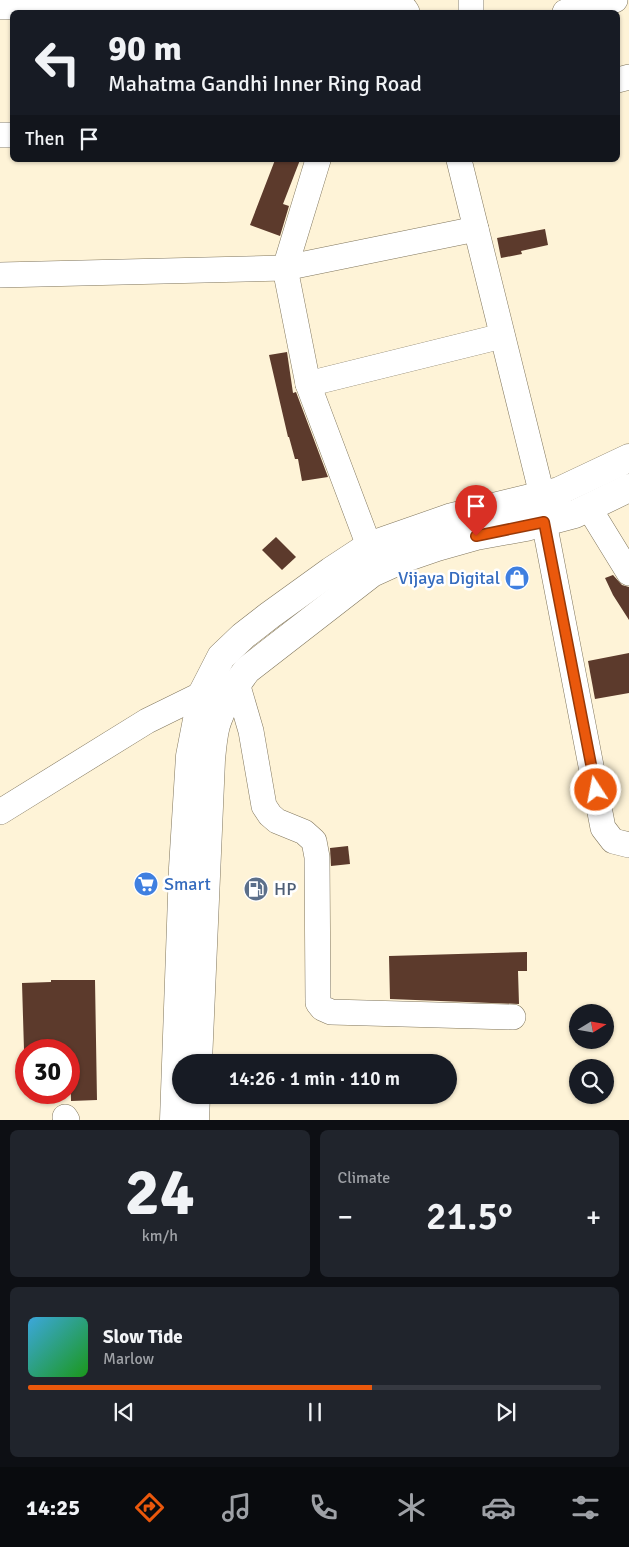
<!DOCTYPE html>
<html lang="en">
<head>
<meta charset="utf-8">
<style>
  body { margin:0; font-family:Signika,sans-serif; background:#20242c; color:#f1f3f6; height:100vh; display:flex; flex-direction:column; font-size:19px; white-space:nowrap }
  * { box-sizing:border-box; margin:0 }
  p { font-size:16px; color:#9ea1a6 }
  .icon { flex:none; width:28px; height:28px; fill:none; stroke:currentColor; stroke-width:2; stroke-linecap:round; stroke-linejoin:round }
  .map { position:relative; height:1120px; overflow:hidden }
  .details { display:flex; flex-direction:column; gap:10px; padding:10px; background:#0d0f14; flex:1 }
  .details>* { flex:none }
  .guide { position:absolute; left:10px; top:10px; width:610px; height:152px; border-radius:8px; box-shadow:0 1px 4px #0004; background:#171b24; color:#f1f3f6; overflow:hidden }
  .needle { width:32px; rotate:79deg }
  .fabs { position:absolute; left:569px; top:1004px; display:grid; gap:10px }
  .fabs a { display:grid; place-items:center; width:45px; height:45px; border-radius:50%; background:#171b24; box-shadow:0 1px 4px #0004; font-size:25px }
  .speed { position:absolute; left:15px; top:1039px; display:flex; gap:10px; font-size:25px; font-weight:700; text-align:center }
  .speed>* { display:grid; place-content:center; width:65px; height:65px; border-radius:50%; background:#171b24; box-shadow:0 1px 4px #0004; line-height:1 }
  .speed .limit { border:8px solid #d22; background:#fff; color:#111 }
  .pin { position:absolute; display:grid; place-items:center; width:42px; height:42px; color:#fff; margin:-51px -21px; border-radius:50% 50% 50% 0; rotate:-45deg; box-shadow:0 0 5px #0007 }
  .pin .icon { rotate:45deg }
  .me { position:absolute; width:55px; margin:-28px; rotate:349deg; stroke-linejoin:round; filter:drop-shadow(0 0 4px #0008) }
  .turn { display:flex; align-items:center; gap:18px; height:105px; padding:0 15px; font-size:22px }
  .turn .icon { width:65px; height:65px; stroke-width:2.5 }
  .turn b { display:block; font-size:35px; line-height:42px }
  .then { display:flex; align-items:center; height:48px; padding:0 15px; background:#0003; gap:10px; font-size:19px }
  .big { font-size:38px; font-weight:600; line-height:1.1 }
  .details .card { flex:1; display:flex; flex-direction:column; justify-content:center; gap:8px; min-width:0; padding:0 18px; border-radius:8px; background:#20242c }
  .details .dial { align-items:center; gap:0 }
  .dial b { font-size:65px; line-height:1 }
  .song { display:flex; align-items:center; gap:15px }
  .cover { width:60px; height:60px; border-radius:8px; background:linear-gradient(135deg,hsl(200 70% 55%),hsl(120 70% 35%)) }
  .played { height:5px; border-radius:2px; background:linear-gradient(90deg,#ea580c 60%,#363941 60%) }
  .keys { display:flex; justify-content:space-around; direction:ltr }
  .heat { display:flex; justify-content:space-between; align-items:center; font-size:28px; direction:ltr }
  .details .tiles { flex:1; display:grid; gap:10px; grid-template-columns:1fr 1fr }
  .card:last-child { grid-column:span 2 }
  .trip { position:absolute; left:172px; top:1054px; width:285px; height:50px; border-radius:25px; background:#171b24; box-shadow:0 1px 4px #0004; font-weight:600; line-height:50px; text-align:center }
  .tab-bar { display:flex; height:80px; justify-content:space-around; align-items:center; background:#090b0e; color:#9ea1a6 }
  .tab-bar .icon { width:35px; height:35px }
  .tab-bar .active { color:#ea580c }
  .tab-bar b { font-size:22px; color:#f1f3f6 }
  .map>svg:first-child { display:block }
  .building { fill:#5c3a2c }
  .lines { fill:none; stroke-linecap:round; stroke-linejoin:round }
  .minor-casing { stroke:#80765d; stroke-width:26 }
  .major-casing { stroke:#80765d; stroke-width:29 }
  .minor { stroke:#fff; stroke-width:25 }
  .major { stroke:#fff; stroke-width:28 }
  .route-casing { stroke:#983908; stroke-width:12 }
  .route { stroke:#ea580c; stroke-width:9 }
  .labels { text-anchor:middle; dominant-baseline:central; stroke-width:5; stroke-linejoin:round; paint-order:stroke }
  .shop-label { font-size:18px; fill:#366cbe; stroke:#fff; text-anchor:end }
  .service-label { font-size:18px; fill:#4e5e75; stroke:#fff; text-anchor:start }
</style>
</head>
<body>
<div class="map">
<svg width="629" height="1120" viewBox="0 0 629 1120">
  <rect width="100%" height="100%" fill="#fef3d7"/>
  <g class="building">
    <path d="M275,160H300L283,204L289,206L280,236L250,225Z"/>
    <path d="M545,229L548,245L521,251L522,254L501,258L497,238Z"/>
    <path d="M287,352L293,393L296,392L328,477L302,481L298,459H295L289,437H288L269,355Z"/>
    <path d="M276,537L296,557L282,570L262,550Z"/>
    <path d="M613,575L622,585L629,587V620L613,595L605,578Z"/>
    <path d="M629,653V693L595,699L588,661Z"/>
    <path d="M348,846L350,864L331,866L330,848Z"/>
    <path d="M527,952V971H518L519,1004L390,999L389,956Z"/>
    <path d="M51,980H95L97,1100L71,1101L70,1050H24L22,983L51,982Z"/>
  </g>
  <g class="lines">
    <defs>
      <g id="minor">
        <path d="M471,0V12"/>
        <path d="M0,7L386,4L405,9L407,12"/>
        <path d="M565,12L615,0"/>
        <path d="M618,80L629,77"/>
        <path d="M0,135H12"/>
        <path d="M318,160L285,268L308,384L369,546"/>
        <path d="M459,160L542,495"/>
        <path d="M0,275L285,268L476,229"/>
        <path d="M308,384L502,336"/>
        <path d="M589,508L629,573"/>
        <path d="M544,522L603,828L613,841L629,845"/>
        <path d="M237,683L251,731L264,806L270,815L277,821L304,832L314,841L317,857L318,1003L322,1008L331,1012L513,1017"/>
        <path d="M0,812L147,721L202,694H217"/>
        <path d="M65,1117L67,1120"/>
      </g>
      <g id="major">
        <path d="M198,1062L211,760C212,749 213,736 216,725C222,705 234,687 247,670L372,573L405,558L437,547L476,536L526,527L575,514L629,488"/>
        <path d="M174,1120L183,868L190,756L202,694L221,657L243,636L270,615L331,571L369,546L452,517L559,491L629,458"/>
        <path d="M195,1120L196,1095"/>
      </g>
    </defs>
    <use href="#minor" class="minor-casing"/>
    <use href="#major" class="major-casing"/>
    <use href="#minor" class="minor"/>
    <use href="#major" class="major"/>
  </g>
  <g class="lines">
    <defs>
      <path id="route" d="M476,536L544,522L596,790"/>
    </defs>
    <use href="#route" class="route-casing"/>
    <use href="#route" class="route"/>
  </g>
  <defs>
    <symbol id="shop-disc" viewBox="-11 -11 22 22"><circle r="9.5" fill="#3f7fe0" stroke="#fff"/><path d="M-5-2.5h2.3a2.7 3.5 0 0 1 5.4 0H5L5.5 6h-11ZM-1.5-2.5h3a1.5 2.3 0 0 0-3 0Z" fill="#fff"/></symbol>
    <symbol id="supermarket-disc" viewBox="-11 -11 22 22"><circle r="9.5" fill="#3f7fe0" stroke="#fff"/><path d="M-6-5.5h2.5l.6 2H6L4.5 2H-2.5L-4.4-4H-6ZM-1.5 3.2a1.3 1.3 0 1 0 .1 0ZM3 3.2a1.3 1.3 0 1 0 .1 0Z" fill="#fff"/></symbol>
    <symbol id="fuel-disc" viewBox="-11 -11 22 22"><circle r="9.5" fill="#5c6f8a" stroke="#fff"/><path d="M-5.5-6h7V0h2V4h1.3V-2.5L3-4.5l.8-.8L6-3V5H2.5V1h-1V6h-7ZM-4.2-4.7v3.2H.2V-4.7Z" fill="#fff"/></symbol>
  </defs>
  <g fill-rule="evenodd">
    <use href="#shop-disc" x="503" y="564" width="28" height="28"/>
    <use href="#supermarket-disc" x="132" y="870" width="28" height="28"/>
    <use href="#fuel-disc" x="242" y="875" width="28" height="28"/>
  </g>
  <g class="labels">
    <g class="shop-label">
      <text x="500" y="578">Vijaya Digital</text>
      <text x="164" y="884" text-anchor="start">Smart</text>
    </g>
    <g class="service-label">
      <text x="274" y="889">HP</text>
    </g>
  </g>
</svg>
<div class="fabs">
<a><svg class="needle" viewBox="-14 -14 28 28"><path d="M0-13l5 13h-10z" fill="#e53935"/><path d="M0 13l5-13h-10z" fill="#9ea1a6"/></svg></a>
<a><svg class="icon" aria-label="search" viewBox="0 0 24 24"><circle cx="10" cy="10" r="6"/><path d="M15 15l6 6"/></svg></a>
</div>
<div class="speed"><div class="limit">30</div></div>
<div class="pin" style="left:476px;top:536px;background:#d93025"><svg class="icon" aria-label="arrive" viewBox="0 0 24 24"><path d="M6 21V4h12l-3 4 3 4H6"/></svg></div>
<svg class="me" style="left:596px;top:790px" viewBox="-20 -20 40 40"><circle r="17" fill="#ea580c" stroke="#fff" stroke-width="3"/><path d="M0-11L8 9 0 5-8 9z" fill="#fff"/></svg>
<div class="trip">14:26 · 1 min · 110 m</div>
<div class="guide">
<div class="turn"><svg class="icon" aria-label="left" viewBox="0 0 24 24"><path d="M17 20v-9H6M10 6l-5 5 5 5"/></svg><div><b>90 m</b>Mahatma Gandhi Inner Ring Road</div></div>
<div class="then">Then<svg class="icon" aria-label="arrive" viewBox="0 0 24 24"><path d="M6 21V4h12l-3 4 3 4H6"/></svg></div>
</div>
</div>
<section class="details">
<div class="tiles">
<div class="card dial"><b>24</b><p>km/h</p></div>
<div class="card"><p>Climate</p>
<div class="heat"><a>−</a><b class="big">21.5°</b><a>+</a></div>
</div>
<div class="card">
<div class="song"><i class="cover"></i><div><b>Slow Tide</b><p>Marlow</p></div></div>
<div class="played"></div>
<div class="keys"><svg class="icon" aria-label="previous" viewBox="0 0 24 24"><path d="M18 5L8 12l10 7zM5 5v14"/></svg><svg class="icon" aria-label="pause" viewBox="0 0 24 24"><path d="M8 5v14M16 5v14"/></svg><svg class="icon" aria-label="next" viewBox="0 0 24 24"><path d="M6 5l10 7-10 7zM19 5v14"/></svg></div>
</div>
</div>
</section>
<nav class="tab-bar">
<b>14:25</b>
<svg class="icon active" aria-label="directions" viewBox="0 0 24 24"><path d="M12 3l9 9-9 9-9-9zM9 14v-3h6M13 9l2 2-2 2"/></svg>
<svg class="icon" aria-label="music" viewBox="0 0 24 24"><path d="M9 18V5l10-2v13"/><circle cx="6" cy="18" r="3"/><circle cx="16" cy="16" r="3"/></svg>
<svg class="icon" aria-label="phone" viewBox="0 0 24 24"><path d="M5 4h4l2 5-3 2q2 4 5 5l2-3 5 2v4C11 20 4 13 5 4z"/></svg>
<svg class="icon" aria-label="climate" viewBox="0 0 24 24"><path d="M12 3v18M4 7l16 10M4 17L20 7"/></svg>
<svg class="icon" aria-label="car" viewBox="0 0 24 24"><path d="M5 17H2v-5l4-1 3-4h7l3 4 3 1v5h-3M9 17h6M6 11h13"/><circle cx="7" cy="17" r="2"/><circle cx="17" cy="17" r="2"/></svg>
<svg class="icon" aria-label="filters" viewBox="0 0 24 24"><path d="M4 7h16M4 17h16"/><circle cx="9" cy="7" r="2"/><circle cx="15" cy="17" r="2"/></svg>
</nav>
</body>
</html>
